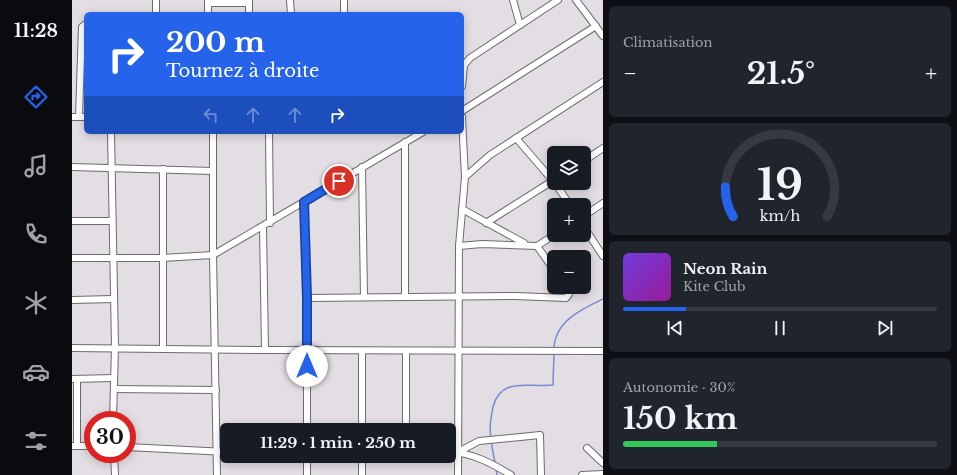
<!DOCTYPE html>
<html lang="fr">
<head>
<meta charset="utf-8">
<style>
  body { margin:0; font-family:"Libre Baskerville",serif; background:#20242c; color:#f1f3f6; height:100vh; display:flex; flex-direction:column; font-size:15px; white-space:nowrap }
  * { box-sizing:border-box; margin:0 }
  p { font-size:13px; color:#9ea1a6 }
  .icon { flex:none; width:22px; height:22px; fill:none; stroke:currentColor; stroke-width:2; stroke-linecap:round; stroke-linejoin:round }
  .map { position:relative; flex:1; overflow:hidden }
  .drawer { display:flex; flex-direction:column; gap:6px; padding:6px; background:#0d0f14; width:354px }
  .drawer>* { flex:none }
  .hud { position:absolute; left:12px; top:12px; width:380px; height:122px; border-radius:6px; box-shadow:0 2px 10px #0003; background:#2563eb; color:#fff; overflow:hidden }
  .buttons { position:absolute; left:475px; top:146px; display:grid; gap:8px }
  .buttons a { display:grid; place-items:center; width:44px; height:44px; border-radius:6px; background:#171b24; box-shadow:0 2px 10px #0003; font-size:20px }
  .speed { position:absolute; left:12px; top:411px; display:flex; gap:8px; font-size:20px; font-weight:700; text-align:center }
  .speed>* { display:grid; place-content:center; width:52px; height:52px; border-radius:50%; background:#171b24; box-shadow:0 2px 10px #0003; line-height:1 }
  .speed .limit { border:6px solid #d22; background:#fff; color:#111 }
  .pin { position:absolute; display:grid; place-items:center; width:34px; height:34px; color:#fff; margin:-17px; border:2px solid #fff; border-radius:50%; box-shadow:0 1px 4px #0007 }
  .me { position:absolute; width:44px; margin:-22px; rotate:0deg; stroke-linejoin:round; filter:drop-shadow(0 0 3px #0008) }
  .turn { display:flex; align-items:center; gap:14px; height:84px; padding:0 16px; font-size:18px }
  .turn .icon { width:52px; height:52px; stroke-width:2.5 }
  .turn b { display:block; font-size:28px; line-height:34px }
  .lanes { display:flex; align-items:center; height:38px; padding:0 16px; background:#0003; justify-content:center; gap:20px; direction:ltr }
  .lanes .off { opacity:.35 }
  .big { font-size:30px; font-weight:800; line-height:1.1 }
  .drawer .widget { flex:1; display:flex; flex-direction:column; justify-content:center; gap:6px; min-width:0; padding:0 14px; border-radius:6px; background:#20242c }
  .drawer .dial { align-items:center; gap:0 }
  .dial svg { height:104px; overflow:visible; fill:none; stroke:#363941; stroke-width:7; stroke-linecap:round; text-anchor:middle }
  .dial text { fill:#f1f3f6; stroke:none }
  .song { display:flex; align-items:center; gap:12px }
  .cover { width:48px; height:48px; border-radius:6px; background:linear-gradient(135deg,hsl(260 70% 55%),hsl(300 70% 35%)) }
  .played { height:4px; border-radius:2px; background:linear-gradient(90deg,#2563eb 20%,#363941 20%) }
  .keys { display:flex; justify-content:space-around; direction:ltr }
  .heat { display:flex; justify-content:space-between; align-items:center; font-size:22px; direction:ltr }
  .charge { height:6px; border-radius:3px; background:linear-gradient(90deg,#34c759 30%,#363941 0) }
  .trip { position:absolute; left:148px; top:423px; width:236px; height:40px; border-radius:6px; background:#171b24; box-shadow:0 2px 10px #0003; font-weight:800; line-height:40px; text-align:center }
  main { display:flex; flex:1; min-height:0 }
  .tab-bar { display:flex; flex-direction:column; width:72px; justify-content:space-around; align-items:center; background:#090b0e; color:#9ea1a6 }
  .tab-bar .icon { width:28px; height:28px }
  .tab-bar .active { color:#2563eb }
  .tab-bar b { font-size:18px; color:#f1f3f6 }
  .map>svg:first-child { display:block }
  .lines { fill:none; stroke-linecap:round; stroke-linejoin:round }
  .stream { stroke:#778ad6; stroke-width:1.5 }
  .minor-casing { stroke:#6e6a6e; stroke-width:8 }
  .minor { stroke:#fff; stroke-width:6 }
  .route-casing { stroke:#184099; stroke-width:10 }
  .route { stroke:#2563eb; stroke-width:7 }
</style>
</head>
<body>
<main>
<nav class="tab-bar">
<b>11:28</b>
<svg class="icon active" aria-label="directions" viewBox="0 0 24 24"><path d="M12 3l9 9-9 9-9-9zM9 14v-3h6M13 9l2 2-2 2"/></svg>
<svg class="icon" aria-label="music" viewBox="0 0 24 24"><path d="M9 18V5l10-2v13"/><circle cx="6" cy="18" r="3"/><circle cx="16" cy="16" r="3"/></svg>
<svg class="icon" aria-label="phone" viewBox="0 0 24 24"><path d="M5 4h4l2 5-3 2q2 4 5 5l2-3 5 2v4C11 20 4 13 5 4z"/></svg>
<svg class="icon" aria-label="climate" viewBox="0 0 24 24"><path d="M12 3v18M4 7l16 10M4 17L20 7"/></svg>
<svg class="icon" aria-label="car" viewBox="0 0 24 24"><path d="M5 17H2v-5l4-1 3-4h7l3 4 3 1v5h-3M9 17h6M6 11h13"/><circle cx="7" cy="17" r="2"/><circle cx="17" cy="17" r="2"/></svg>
<svg class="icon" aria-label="filters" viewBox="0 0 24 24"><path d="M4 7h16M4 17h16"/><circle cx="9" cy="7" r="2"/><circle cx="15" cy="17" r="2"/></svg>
</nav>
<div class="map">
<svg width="531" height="475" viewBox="0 0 531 475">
  <rect width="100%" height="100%" fill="#e2dee3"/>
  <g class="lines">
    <g class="stream">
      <path d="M482,348C483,321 510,309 531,299"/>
      <path d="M419,438C417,426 419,418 421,407C429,376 457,388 481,385L482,352"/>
      <path d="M419,441L423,463"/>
      <path d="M424,469L425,475"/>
    </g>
    <defs>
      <g id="minor">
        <path d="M218,0L219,14"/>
        <path d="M272,0V14"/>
        <path d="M441,0L448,25"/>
        <path d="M504,0L531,36"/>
        <path d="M136,3H177"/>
        <path d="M84,14V0"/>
        <path d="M136,14V0"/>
        <path d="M177,14V0"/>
        <path d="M390,86L392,65L398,58L486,0"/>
        <path d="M390,111L524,26"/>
        <path d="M0,117H14"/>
        <path d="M7,117L10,27L14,24"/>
        <path d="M39,132L43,347L41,420"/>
        <path d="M141,132V255L145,475"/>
        <path d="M197,132L198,223"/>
        <path d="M444,138L482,182"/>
        <path d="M333,142V297"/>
        <path d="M512,161L531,148"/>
        <path d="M0,167L141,171"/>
        <path d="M290,167L292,297"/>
        <path d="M393,177L418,155L531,82"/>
        <path d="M483,183L498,205"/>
        <path d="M232,202L235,298V430"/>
        <path d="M390,209L452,243"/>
        <path d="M512,216L531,203"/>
        <path d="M0,221H40"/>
        <path d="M414,223L482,180"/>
        <path d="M191,227L193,350"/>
        <path d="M512,227L531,256"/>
        <path d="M387,246L410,244L465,246L482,235"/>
        <path d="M465,246L482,270"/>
        <path d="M0,258H90L141,255L351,132"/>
        <path d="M235,298L443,296L494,298L497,294L494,287"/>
        <path d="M0,300L41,299"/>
        <path d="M0,348L193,350L531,351"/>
        <path d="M91,348V169"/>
        <path d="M290,351V430"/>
        <path d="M0,379L42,378"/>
        <path d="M5,379V446"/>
        <path d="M42,389L144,390"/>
        <path d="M334,430V351"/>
        <path d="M0,446H21"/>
        <path d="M55,447L155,452"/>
        <path d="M515,448L531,463"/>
        <path d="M377,452C399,452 421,464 439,475"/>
        <path d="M386,452L407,441L468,435L469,475"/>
        <path d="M42,454L43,475"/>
        <path d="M290,456V475"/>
        <path d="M235,475V456"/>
        <path d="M386,475L387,246L393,177L390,117"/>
        <path d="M510,475L531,474"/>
      </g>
    </defs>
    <use href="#minor" class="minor-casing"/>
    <use href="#minor" class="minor"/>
  </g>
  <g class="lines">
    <defs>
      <path id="route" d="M235,366V298L232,202L267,181"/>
    </defs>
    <use href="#route" class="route-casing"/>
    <use href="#route" class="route"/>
  </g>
</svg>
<div class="buttons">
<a><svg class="icon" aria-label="layers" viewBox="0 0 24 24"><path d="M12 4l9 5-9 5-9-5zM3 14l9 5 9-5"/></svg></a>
<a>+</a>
<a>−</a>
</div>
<div class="speed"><div class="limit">30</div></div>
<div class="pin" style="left:267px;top:181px;background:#d93025"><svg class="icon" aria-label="arrive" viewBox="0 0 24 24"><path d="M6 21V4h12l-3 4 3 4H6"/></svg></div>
<svg class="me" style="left:235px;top:366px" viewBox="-20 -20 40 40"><circle r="19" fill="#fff"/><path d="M0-13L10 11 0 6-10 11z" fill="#2563eb"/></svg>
<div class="trip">11:29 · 1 min · 250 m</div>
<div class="hud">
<div class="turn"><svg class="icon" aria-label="right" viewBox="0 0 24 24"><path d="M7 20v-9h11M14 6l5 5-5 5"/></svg><div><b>200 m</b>Tournez à droite</div></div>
<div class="lanes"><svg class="icon off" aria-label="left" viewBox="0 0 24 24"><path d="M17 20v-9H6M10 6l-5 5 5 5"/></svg><svg class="icon off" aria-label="ahead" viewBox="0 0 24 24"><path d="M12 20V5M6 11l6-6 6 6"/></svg><svg class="icon off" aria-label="ahead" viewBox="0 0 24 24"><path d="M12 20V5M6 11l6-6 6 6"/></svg><svg class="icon" aria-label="right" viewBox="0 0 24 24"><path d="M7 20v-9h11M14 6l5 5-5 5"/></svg></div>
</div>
</div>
<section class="drawer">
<div class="widget"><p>Climatisation</p>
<div class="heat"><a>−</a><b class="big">21.5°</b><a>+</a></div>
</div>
<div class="widget dial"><svg viewBox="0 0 100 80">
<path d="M14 69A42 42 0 1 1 86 69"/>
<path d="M14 69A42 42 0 0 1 8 46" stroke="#2563eb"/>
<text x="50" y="56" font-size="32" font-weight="700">19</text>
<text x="50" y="72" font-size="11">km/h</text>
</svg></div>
<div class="widget">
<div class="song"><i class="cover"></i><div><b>Neon Rain</b><p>Kite Club</p></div></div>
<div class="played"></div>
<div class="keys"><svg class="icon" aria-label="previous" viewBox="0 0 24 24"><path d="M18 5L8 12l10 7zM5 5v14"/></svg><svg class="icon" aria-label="pause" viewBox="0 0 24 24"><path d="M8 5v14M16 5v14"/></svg><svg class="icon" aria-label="next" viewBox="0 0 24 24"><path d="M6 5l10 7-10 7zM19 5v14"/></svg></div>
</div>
<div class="widget"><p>Autonomie · 30%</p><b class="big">150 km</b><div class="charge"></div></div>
</section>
</main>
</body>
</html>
